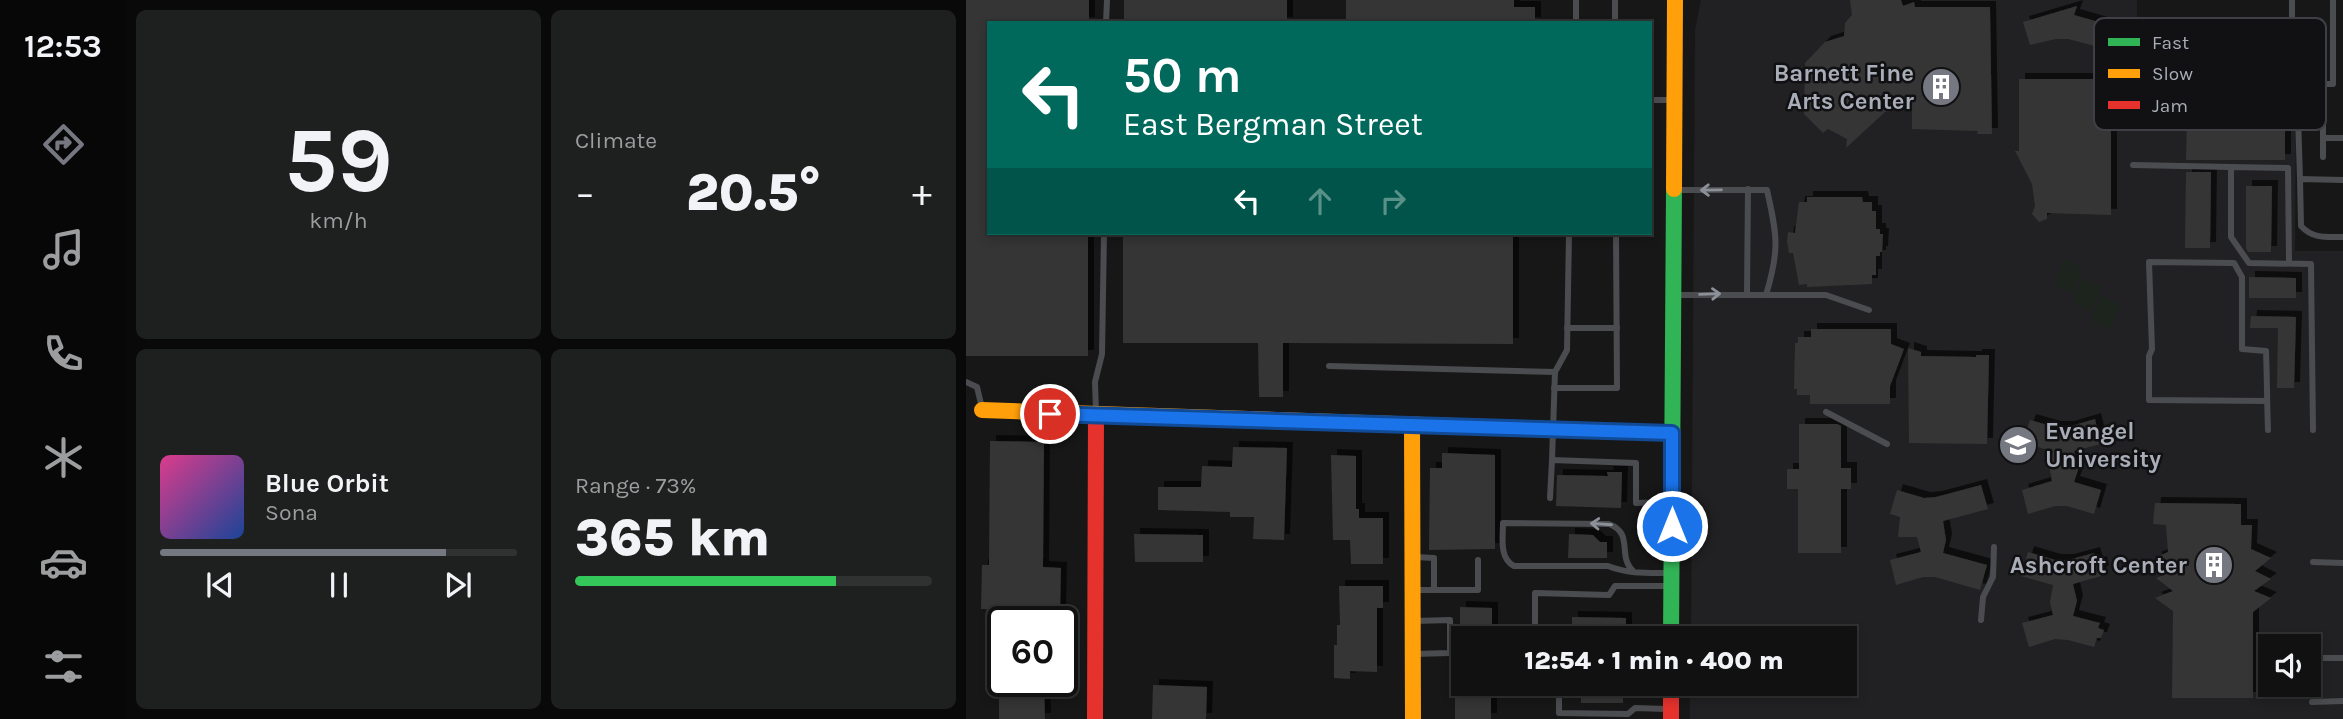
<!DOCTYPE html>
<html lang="en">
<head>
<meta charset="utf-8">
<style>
  body { margin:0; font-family:Karla,sans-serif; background:#1e1f1f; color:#f1f3f6; height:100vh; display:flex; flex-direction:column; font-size:26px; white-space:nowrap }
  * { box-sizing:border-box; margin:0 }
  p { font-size:23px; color:#9c9d9f }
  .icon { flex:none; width:38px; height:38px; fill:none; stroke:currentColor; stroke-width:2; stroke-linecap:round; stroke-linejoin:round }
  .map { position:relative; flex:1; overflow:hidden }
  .panel { display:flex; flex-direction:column; gap:10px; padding:10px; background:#090909; width:840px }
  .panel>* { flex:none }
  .guide { position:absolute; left:21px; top:21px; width:665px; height:214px; border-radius:0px; box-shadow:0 4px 10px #0003,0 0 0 2px #303131; background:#00695c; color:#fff; overflow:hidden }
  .controls { position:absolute; left:1292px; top:634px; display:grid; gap:14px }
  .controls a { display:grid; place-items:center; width:63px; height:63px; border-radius:0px; background:#111; box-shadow:0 4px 10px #0003,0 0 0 2px #303131; font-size:35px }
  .speed { position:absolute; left:21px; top:606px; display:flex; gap:14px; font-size:35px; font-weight:700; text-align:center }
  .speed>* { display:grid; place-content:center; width:91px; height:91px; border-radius:50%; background:#111; box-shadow:0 4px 10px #0003,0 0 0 2px #303131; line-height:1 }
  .speed .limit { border:4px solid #111; border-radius:10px; background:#fff; color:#111 }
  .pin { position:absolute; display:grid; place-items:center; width:60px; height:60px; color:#fff; margin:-30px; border:4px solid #fff; border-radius:50%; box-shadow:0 2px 7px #0007 }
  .me { position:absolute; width:77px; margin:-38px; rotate:0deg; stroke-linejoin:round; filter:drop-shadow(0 0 5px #0008) }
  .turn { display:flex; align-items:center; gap:24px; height:147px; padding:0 21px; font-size:32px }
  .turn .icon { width:91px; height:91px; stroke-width:2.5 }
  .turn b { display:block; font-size:49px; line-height:60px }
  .lanes { display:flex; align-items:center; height:66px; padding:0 21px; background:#0003; justify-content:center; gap:35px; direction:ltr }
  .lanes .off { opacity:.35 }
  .big { font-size:52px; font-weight:800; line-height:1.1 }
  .panel .widget { flex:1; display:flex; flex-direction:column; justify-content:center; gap:10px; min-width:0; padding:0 24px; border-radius:10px; background:#1e1f1f }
  .panel .dial { align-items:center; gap:0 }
  .dial b { font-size:91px; line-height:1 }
  .song { display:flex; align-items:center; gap:21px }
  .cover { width:84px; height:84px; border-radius:10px; background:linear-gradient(135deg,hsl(330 70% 55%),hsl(220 70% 35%)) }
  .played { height:7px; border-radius:4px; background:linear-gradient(90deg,#757880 80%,#303131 80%) }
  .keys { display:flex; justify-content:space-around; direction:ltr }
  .heat { display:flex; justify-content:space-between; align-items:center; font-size:38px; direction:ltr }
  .charge { height:10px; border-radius:5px; background:linear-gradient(90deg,#34c759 73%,#303131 0) }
  .panel .tiles { flex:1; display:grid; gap:10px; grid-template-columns:repeat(2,1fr) }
  .trip { position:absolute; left:485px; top:626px; width:406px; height:70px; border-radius:0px; background:#111; box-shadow:0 4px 10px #0003,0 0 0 2px #303131; font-weight:800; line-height:70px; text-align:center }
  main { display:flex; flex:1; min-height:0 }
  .dock { display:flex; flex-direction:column; width:126px; justify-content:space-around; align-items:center; background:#070707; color:#9c9d9f }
  .dock .icon { width:49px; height:49px }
  .dock .active { color:#757880 }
  .dock b { font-size:32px; color:#f1f3f6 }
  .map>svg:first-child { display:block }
  .built { fill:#212123; fill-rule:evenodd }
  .green { fill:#1d241e }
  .building { fill:#353536; filter:url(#shadow) }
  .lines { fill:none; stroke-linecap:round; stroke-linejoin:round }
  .lane { stroke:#4b4c50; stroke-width:6 }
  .fast { stroke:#30b455; stroke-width:16 }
  .slow { stroke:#ff9f0a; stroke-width:16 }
  .jam { stroke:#e5322d; stroke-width:16 }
  .oneway { stroke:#8c9099 }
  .route-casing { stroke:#114b97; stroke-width:18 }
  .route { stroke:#1a73e8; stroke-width:12 }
  .labels { text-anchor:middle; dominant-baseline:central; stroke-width:5; stroke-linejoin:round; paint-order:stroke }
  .poi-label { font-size:24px; font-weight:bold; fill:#a8adb8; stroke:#111113; text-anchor:end }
  .key { fill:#111113; stroke:#3e4045; stroke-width:2 }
  .key-label { font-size:19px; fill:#a8adb8 }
</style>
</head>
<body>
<main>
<nav class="dock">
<b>12:53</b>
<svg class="icon active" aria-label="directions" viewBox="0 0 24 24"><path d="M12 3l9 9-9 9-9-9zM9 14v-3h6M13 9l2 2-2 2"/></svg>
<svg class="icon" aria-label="music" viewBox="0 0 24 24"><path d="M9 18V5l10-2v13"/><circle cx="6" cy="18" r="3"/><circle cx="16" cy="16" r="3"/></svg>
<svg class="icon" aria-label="phone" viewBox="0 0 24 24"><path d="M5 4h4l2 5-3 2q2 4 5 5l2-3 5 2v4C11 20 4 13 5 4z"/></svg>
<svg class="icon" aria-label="climate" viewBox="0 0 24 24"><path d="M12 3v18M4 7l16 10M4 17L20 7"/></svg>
<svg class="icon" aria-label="car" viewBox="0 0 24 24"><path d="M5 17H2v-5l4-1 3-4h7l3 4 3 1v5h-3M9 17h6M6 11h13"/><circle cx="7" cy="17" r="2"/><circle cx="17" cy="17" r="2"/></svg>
<svg class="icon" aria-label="filters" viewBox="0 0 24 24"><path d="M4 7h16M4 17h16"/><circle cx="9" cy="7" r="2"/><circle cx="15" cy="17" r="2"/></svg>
</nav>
<section class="panel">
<div class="tiles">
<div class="widget dial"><b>59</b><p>km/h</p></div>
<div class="widget"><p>Climate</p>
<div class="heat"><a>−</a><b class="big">20.5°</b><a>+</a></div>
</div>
<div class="widget">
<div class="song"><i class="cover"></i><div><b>Blue Orbit</b><p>Sona</p></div></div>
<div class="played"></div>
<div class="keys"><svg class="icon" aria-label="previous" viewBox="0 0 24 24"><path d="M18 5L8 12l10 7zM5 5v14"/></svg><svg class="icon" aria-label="pause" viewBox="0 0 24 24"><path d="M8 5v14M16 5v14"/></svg><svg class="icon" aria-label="next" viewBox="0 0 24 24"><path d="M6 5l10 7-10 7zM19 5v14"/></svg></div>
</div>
<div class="widget"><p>Range · 73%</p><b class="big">365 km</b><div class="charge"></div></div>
</div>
</section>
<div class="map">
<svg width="1377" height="719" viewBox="0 0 1377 719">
  <defs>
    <filter id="shadow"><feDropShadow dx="6" dy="-6" stdDeviation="0" flood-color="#0009"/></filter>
  </defs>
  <rect width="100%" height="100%" fill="#171717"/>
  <path class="built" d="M735,0H1171V110L1330,113L1329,251H1377V719H724V684H878V639H725L729,30ZM1304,646H1342V684H1304Z"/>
  <g class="green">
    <path d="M1098,260L1117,268L1108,293L1089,285Z"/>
    <path d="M1116,279L1135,286L1126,311L1107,304Z"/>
    <path d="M1135,296L1154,304L1144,329L1125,322Z"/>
  </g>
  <g class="building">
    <path d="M0,0H123V23H23V233H122V356H0Z"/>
    <rect x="158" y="0" width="163" height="23"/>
    <path d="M380,0H548V7H569V23H380Z"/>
    <path d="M884,0H935L937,6L948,2L949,7H1024L1026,134H1011L1012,131L946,129V109L924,108V112H919L880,148L881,139L862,129L857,133L838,114L839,63L859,42L878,36L879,23L886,15Z"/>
    <path d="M1111,6L1108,15L1136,23L1129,46L1102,39H1090L1064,45L1057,22Z"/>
    <path d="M1053,79H1131V104H1145V215L1081,213V219L1073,222L1066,214L1069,206L1066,184L1049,151H1053Z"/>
    <path d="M1221,113L1319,114V160H1220Z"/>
    <path d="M1220,172H1245L1244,248H1219Z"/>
    <path d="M1280,186H1306L1305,252H1282L1280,248Z"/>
    <path d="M841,197H896L897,202H906V211H910V229H914V234H917L916,252H914V256H910V275H906V284L841,287V284L833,285L827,253H823L821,241L822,232L829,233L833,202H841Z"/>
    <path d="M157,233H547V344L317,343V397H293L292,343H157Z"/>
    <path d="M1283,277L1330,278V298H1283Z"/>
    <path d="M1285,316L1330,317L1328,388H1311L1312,328H1284Z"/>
    <path d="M845,329H925V344L938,349L924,386V404H844V395H831V389H828L829,343H832V337H845Z"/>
    <path d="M942,348L955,352V356L1010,357V355H1023L1021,444L943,443Z"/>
    <path d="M1129,419L1135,444L1108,451L1113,467L1108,482L1135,490L1128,514L1101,506H1089L1062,514L1056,490L1086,481L1083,465L1087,451L1056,443L1064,420L1089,427H1102Z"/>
    <path d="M833,424H871L875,426V468H885V489H875V553H832V489H821V469H833Z"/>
    <path d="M24,441L78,442L77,567L95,568L94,611L15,609L16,565H23Z"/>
    <path d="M267,447L321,448L318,540L287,539L288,517H264V512L192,510V487H235L236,466L266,467Z"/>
    <path d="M476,453L529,455V549L463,550L464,468H476Z"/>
    <path d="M365,455L390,456V509H393V518H417V564H385L384,540H367Z"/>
    <path d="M641,472H656L655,508L590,506L591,475L642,476Z"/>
    <path d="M1015,485L1022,509L977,521L980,540L977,553L1021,565L1014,590L969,577H957L930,585L924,560L955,552L951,537H932L934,517L924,514L931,490L958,498L970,497Z"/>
    <path d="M1189,503L1275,504V525H1286L1285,549L1305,558L1289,571L1305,579L1288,591L1305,598L1287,612V698H1206L1207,611L1189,598L1207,591L1190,578L1207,571L1189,558L1202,552L1200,525L1187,524Z"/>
    <path d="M168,534L237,535V562H169Z"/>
    <path d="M603,534L627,535L634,542H641V558H602Z"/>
    <path d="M1062,552L1089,560H1102L1128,553L1131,563L1135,562L1137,571L1134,573L1135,576L1107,584L1111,601L1107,616L1134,623L1132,628L1138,630L1135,638H1131L1128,647L1102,640L1089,639L1063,647L1056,623L1087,615L1084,602L1087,585L1055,576Z"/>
    <path d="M373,586H417V608H411V672L384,671V679L368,678V645H371V625H374Z"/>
    <path d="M494,607L526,608V639H494Z"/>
    <path d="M606,617L660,618V639H606Z"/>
    <path d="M33,681H78L79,719H33Z"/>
    <rect x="489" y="684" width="36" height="35"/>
    <rect x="615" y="684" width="42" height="19"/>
    <path d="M187,685L241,687L240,719H186Z"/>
  </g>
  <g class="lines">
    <g class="lane">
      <path d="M1326,0V77L1331,84H1367V0"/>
      <path d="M140,23L141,0"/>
      <path d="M610,23V0"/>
      <path d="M649,23V0"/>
      <path d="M1331,84L1334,179"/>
      <path d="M1357,84V138H1377"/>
      <path d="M684,100H706"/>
      <path d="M1357,138V157"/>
      <path d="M1167,165L1265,167"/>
      <path d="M1377,180L1334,179L1335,226C1347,239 1360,237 1377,237"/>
      <path d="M1323,263L1322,168L1265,167V237L1283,263L1345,264L1347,430"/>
      <path d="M781,293L782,189"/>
      <path d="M712,295H800C814,249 811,235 801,190H713"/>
      <path d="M800,295H860L903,310"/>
      <path d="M601,328H651"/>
      <path d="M363,366L589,372"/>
      <path d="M0,382L11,387L16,408"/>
      <path d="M588,388H651L650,233"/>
      <path d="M1301,401L1183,400V356L1186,349L1183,262L1268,263L1276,277V349L1300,351C1301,378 1301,404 1302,430"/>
      <path d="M130,412L129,382L136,354L138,233"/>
      <path d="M860,412L921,444"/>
      <path d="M586,460L589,372L601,350L603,233"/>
      <path d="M584,498L586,460L670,463V503L701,502"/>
      <path d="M449,557L468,558V590"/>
      <path d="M1347,562L1377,563"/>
      <path d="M668,572C650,556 669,534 643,524L537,523C537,538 533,558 548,566H642C662,574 681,573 702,573"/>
      <path d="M448,590H512V560"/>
      <path d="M1015,620L1017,597L1027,577L1028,547"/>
      <path d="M569,635V593L643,595L649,586H700"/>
      <path d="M484,653H497"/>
      <path d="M448,654L484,653V620L449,621"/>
      <path d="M1346,658H1377"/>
      <path d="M593,684V713L662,714L669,708L700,709"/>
      <path d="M1346,702L1377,701"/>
    </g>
    <path class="fast" d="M705,639L708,189"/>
    <g class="slow">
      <path d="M708,189L709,0"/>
      <path d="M16,410L489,426"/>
      <path d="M446,426L447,719"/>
    </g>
    <g class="jam">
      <path d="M489,426L706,433"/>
      <path d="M705,684V719"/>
      <path d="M129,719L130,416"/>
    </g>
  </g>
  <defs><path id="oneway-shaft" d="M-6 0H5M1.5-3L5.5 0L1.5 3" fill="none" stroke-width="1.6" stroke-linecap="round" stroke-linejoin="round" transform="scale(1.75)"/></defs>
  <g class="oneway">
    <use href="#oneway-shaft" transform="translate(745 190) rotate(179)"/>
    <use href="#oneway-shaft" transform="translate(744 294) rotate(-2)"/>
    <use href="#oneway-shaft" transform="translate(635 524) rotate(-176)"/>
  </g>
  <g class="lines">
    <defs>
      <path id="route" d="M84,414L706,433V526"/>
    </defs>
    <use href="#route" class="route-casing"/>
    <use href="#route" class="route"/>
  </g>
  <defs>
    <symbol id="building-disc" viewBox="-11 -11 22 22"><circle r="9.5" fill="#757880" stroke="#111113"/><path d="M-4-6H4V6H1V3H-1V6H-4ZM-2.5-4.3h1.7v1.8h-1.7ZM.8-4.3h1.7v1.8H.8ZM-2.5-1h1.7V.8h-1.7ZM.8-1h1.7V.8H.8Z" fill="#fff"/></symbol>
    <symbol id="university-disc" viewBox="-11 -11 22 22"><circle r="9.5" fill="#757880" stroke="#111113"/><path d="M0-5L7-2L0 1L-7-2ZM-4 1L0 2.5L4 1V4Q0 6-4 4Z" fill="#fff"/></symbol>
  </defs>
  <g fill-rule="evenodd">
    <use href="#building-disc" x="953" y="65" width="44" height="44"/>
    <use href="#university-disc" x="1030" y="423" width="44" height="44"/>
    <use href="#building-disc" x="1226" y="543" width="44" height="44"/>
  </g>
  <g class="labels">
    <g class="poi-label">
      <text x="948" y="73">Barnett Fine<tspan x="948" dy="28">Arts Center</tspan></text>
      <text x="1079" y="431" text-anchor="start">Evangel<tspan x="1079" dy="28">University</tspan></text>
      <text x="1221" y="565">Ashcroft Center</text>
    </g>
  </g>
  <rect x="1128" y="18" width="232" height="112" rx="10" class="key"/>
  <rect x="1142" y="38" width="32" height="8" fill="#30b455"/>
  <rect x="1142" y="69" width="32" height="9" fill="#ff9f0a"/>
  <rect x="1142" y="101" width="32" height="8" fill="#e5322d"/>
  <g class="key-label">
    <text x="1186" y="49">Fast</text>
    <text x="1186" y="80">Slow</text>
    <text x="1186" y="112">Jam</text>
  </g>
</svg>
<div class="controls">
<a><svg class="icon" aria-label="sound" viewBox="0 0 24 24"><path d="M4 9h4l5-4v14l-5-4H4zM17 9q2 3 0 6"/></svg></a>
</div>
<div class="speed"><div class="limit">60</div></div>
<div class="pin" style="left:84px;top:414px;background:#d93025"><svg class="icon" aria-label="arrive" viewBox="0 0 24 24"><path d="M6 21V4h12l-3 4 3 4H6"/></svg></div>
<svg class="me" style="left:706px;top:526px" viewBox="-20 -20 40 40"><circle r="17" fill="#1a73e8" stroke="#fff" stroke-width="3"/><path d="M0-11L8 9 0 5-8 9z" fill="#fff"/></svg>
<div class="trip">12:54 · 1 min · 400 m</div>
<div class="guide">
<div class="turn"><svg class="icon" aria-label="left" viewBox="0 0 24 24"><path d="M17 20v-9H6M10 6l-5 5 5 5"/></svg><div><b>50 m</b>East Bergman Street</div></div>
<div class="lanes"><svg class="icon" aria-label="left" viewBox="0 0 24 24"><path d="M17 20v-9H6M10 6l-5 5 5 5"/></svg><svg class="icon off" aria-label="ahead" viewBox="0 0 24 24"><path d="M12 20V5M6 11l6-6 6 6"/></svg><svg class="icon off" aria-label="right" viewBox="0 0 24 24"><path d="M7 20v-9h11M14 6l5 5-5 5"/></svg></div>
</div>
</div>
</main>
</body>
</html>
